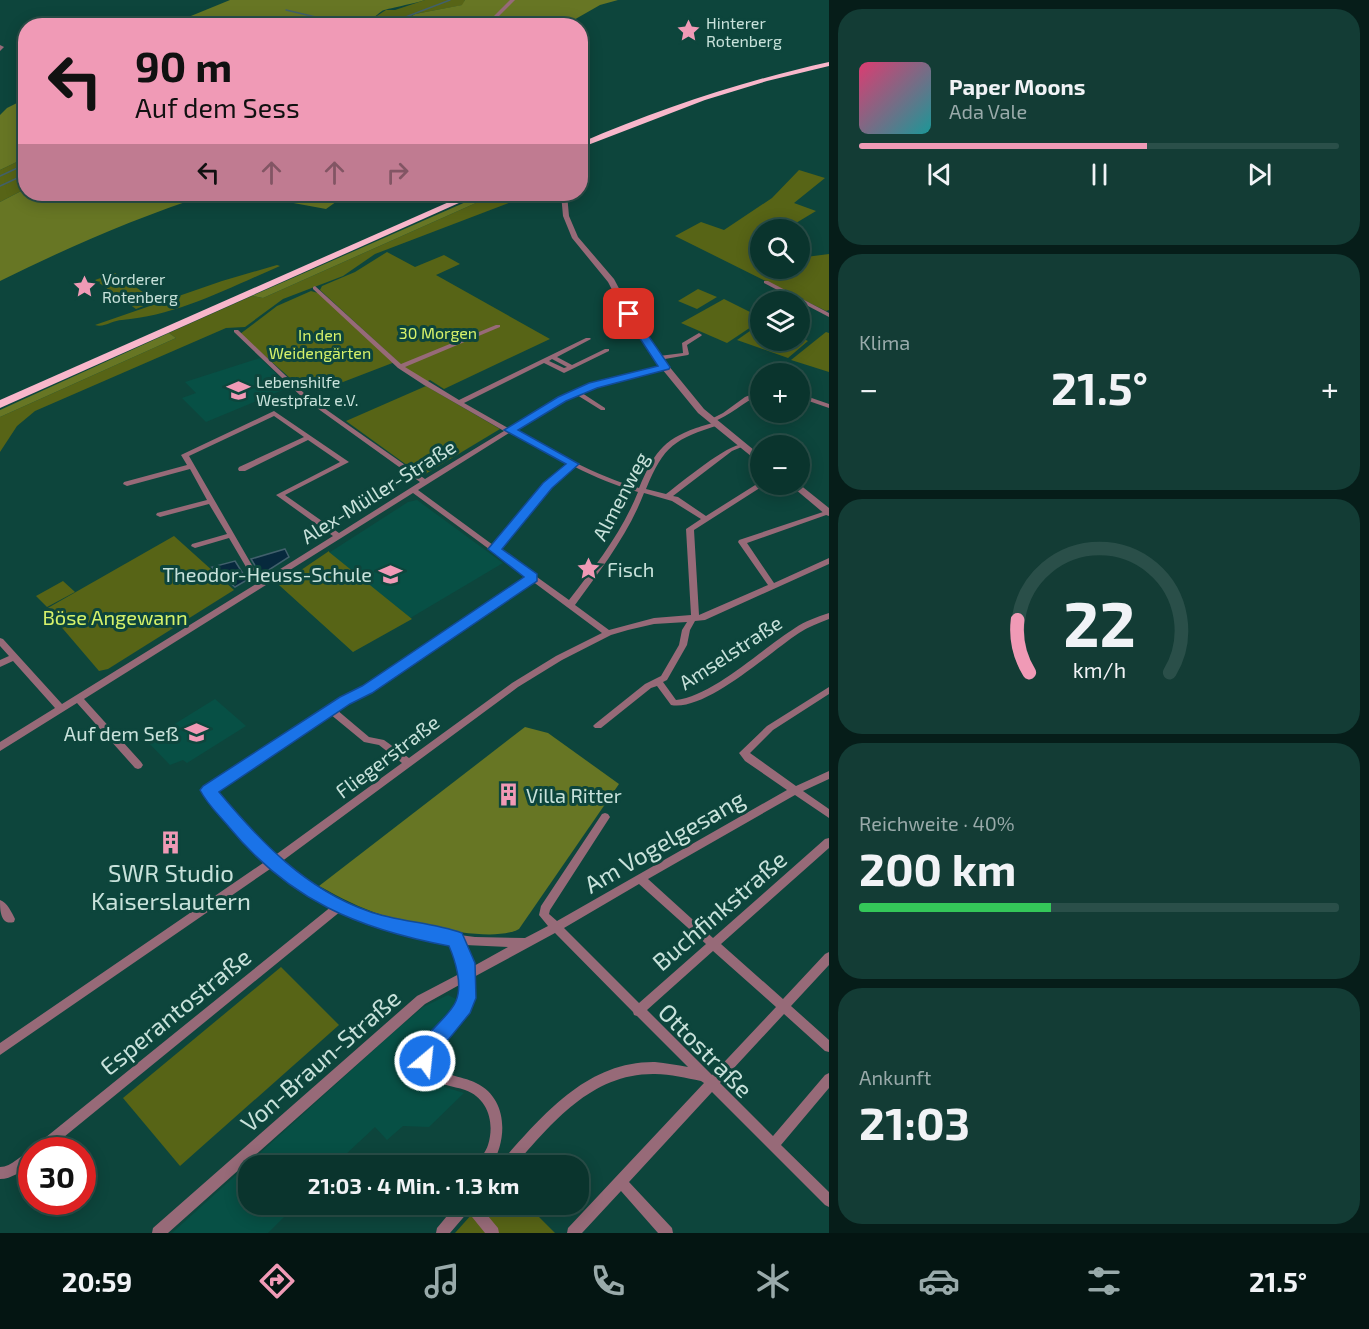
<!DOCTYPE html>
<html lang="de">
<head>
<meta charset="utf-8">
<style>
  body { margin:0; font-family:"Exo 2",sans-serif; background:#133c35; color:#f1f3f6; height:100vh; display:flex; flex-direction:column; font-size:22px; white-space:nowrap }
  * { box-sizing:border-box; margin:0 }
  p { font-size:20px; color:#9aa }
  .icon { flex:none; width:33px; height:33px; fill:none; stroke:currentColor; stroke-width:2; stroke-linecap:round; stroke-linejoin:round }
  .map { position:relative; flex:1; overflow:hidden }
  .drawer { display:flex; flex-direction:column; gap:9px; padding:9px; background:#061d19; width:540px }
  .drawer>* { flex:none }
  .top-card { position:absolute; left:18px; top:18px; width:570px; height:183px; border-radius:24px; box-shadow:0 3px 15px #0003,0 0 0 2px #2a4f49; background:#f09ab6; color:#111; overflow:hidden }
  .controls { position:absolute; left:750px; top:219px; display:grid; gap:12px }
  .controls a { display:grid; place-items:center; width:60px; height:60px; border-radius:50%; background:#0a342d; box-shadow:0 3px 15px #0003,0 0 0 2px #2a4f49; font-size:30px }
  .speed { position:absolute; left:18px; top:1137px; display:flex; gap:12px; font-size:30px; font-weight:700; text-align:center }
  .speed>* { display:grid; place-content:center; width:78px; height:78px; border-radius:50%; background:#0a342d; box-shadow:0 3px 15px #0003,0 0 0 2px #2a4f49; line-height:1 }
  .speed .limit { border:9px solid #d22; background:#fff; color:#111 }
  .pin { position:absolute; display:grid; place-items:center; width:51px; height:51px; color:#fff; margin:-26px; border-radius:12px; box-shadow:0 3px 9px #0006 }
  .me { position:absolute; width:66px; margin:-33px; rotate:28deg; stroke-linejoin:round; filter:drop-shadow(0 0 4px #0008) }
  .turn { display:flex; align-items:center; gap:21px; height:126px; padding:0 18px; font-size:27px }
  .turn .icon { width:78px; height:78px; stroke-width:2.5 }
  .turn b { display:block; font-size:42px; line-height:51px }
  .lanes { display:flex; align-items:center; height:57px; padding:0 18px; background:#0003; justify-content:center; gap:30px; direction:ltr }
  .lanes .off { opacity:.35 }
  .big { font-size:45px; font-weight:700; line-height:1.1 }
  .drawer .tile { flex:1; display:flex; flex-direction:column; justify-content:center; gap:9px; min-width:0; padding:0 21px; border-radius:24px; background:#133c35 }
  .drawer .dial { align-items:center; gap:0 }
  .dial svg { height:156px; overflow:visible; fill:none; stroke:#2a4f49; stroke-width:7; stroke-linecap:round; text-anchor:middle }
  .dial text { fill:#f1f3f6; stroke:none }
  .song { display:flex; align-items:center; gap:18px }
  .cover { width:72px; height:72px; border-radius:9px; background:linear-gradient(135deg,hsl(340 70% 55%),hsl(180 70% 35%)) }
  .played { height:6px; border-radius:3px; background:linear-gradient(90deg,#f09ab6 60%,#2a4f49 60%) }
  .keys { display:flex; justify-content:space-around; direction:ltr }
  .heat { display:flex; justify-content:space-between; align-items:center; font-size:33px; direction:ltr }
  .charge { height:9px; border-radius:4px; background:linear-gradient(90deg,#34c759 40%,#2a4f49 0) }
  .trip { position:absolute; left:238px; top:1155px; width:351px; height:60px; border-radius:24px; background:#0a342d; box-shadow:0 3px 15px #0003,0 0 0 2px #2a4f49; font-weight:700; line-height:60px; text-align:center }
  .tab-bar { display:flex; height:96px; justify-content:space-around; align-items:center; background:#041512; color:#9aa }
  .tab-bar .icon { width:42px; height:42px }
  .tab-bar .current { color:#f09ab6 }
  .tab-bar b { font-size:27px; color:#f1f3f6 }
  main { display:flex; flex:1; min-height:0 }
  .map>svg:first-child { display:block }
  .built { fill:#075045 }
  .green { fill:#576416 }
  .forest { fill:#677624 }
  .water { fill:#07293d; stroke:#41606c; stroke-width:1.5 }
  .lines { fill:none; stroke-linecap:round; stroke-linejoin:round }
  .stream { stroke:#41606c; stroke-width:1.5 }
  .minor { fill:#976a78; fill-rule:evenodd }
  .tertiary { fill:#976a78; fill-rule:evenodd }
  .motorway { fill:#f8b7cb; fill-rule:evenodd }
  .route { fill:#1a73e8; stroke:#114b97; stroke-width:1.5 }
  .labels { text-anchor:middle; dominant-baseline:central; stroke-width:6; stroke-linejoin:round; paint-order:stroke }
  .far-poi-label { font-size:16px; fill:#c8e2db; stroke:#0d453c; text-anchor:start }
  .far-park-label { font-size:16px; fill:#d7f26a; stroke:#0d453c }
  .street-label { font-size:20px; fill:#c8e2db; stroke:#0d453c }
  .poi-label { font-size:20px; fill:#c8e2db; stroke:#0d453c; text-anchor:start }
  .park-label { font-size:20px; fill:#d7f26a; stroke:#0d453c }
  .near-street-label { font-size:24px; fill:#c8e2db; stroke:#0d453c }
  .near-poi-label { font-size:24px; fill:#c8e2db; stroke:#0d453c }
</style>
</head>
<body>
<main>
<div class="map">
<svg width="829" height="1233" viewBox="0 0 829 1233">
  <rect width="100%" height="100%" fill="#0d453c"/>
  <g class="built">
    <path d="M260,358L290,387L206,422L182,398L196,393L185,382Z"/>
    <path d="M417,500L503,563L353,652L279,585L408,502Z"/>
    <path d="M215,699L246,726L187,763L183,760L170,765L147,741Z"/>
    <path d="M448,995L456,999L454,1005L416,1051V1066L425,1081L464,1093L429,1127L403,1126L387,1140L375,1127L344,1156L346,1158L338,1165L249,1166V1204L296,1205L268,1233H172L389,1036L423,1007Z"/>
  </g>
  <g class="green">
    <path d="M425,0H465L463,5L415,14L397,25L354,26L366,23L386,10H395Z"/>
    <path d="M25,158V189L0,202V170Z"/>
    <path d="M799,170L825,178L794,203L816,211L786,229L760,230V268H800V255L806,257L829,254V310L826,311L675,236L701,222L724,230L772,198Z"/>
    <path d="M496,194H532L375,254L343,276L283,299L245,327L226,328L35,411L17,426L0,452V417L176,338L169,333L252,296L263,298Z"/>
    <path d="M387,252L415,267L444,255L460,264L436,275L550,339L444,389L430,380L426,382L406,369L320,290L322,286L355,272Z"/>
    <path d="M277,265L280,266C229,288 176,316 122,320C113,320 104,328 95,325L222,281Z"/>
    <path d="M115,273L153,299L150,301L151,303L136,309L95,280Z"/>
    <path d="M698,289L717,297L697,309L678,301Z"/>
    <path d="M311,291L318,293L395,362L330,387L318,377L298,385L240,334L277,306Z"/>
    <path d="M724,299L760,317V321L727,343L681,323Z"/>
    <path d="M760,324V340H800V337L808,341L788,358L737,340Z"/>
    <path d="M826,332L829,333V372L791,360Z"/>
    <path d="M426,386L500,429L422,476L346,421Z"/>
    <path d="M174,536L234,590L108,669L99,671L46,609Z"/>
    <path d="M329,551V552L412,619L353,652L279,585Z"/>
    <path d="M63,581L75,592L47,607L36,596Z"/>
    <path d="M281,967L339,1025L180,1166L123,1098Z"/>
    <path d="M481,1204L527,1205L555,1233H455Z"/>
  </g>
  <g class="forest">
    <path d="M230,0H425C417,3 385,9 382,11C372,18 372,22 354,25H202L186,18Z"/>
    <path d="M465,0H618L600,5L565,25L543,23L540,26H397L415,14L462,5Z"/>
    <path d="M25,99V158L0,170V115L7,108Z"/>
    <path d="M25,189L26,194H210C137,217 69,247 0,281V202Z"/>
    <path d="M245,194H347L326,209Z"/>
    <path d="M484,194H496L263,298L252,296Z"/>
    <path d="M169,333L176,338L0,417V410Z"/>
    <path d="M525,727L548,733L619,784L519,929C492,944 412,924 382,915C360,908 339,897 319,886Z"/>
  </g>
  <g class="water">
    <path d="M285,549L289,557L261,575L251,559Z"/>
    <path d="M235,561L247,580L235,587L212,567Z"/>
  </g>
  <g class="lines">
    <g class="stream">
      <path d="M286,10L341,23"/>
      <path d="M382,26L450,0"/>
      <path d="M0,176L26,164"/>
      <path d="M0,186L26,174"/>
    </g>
    <g class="minor">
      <path d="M0,45L4,47L0,51Z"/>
      <path d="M764,281H768L829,313V317L764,283Z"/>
      <path d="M315,286L401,364L496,325H500V327L405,367L459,400L586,338H590L591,339L557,357L572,365L605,349H609V351L564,373L544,363L464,403L508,428L546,405L591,384L665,365L667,366V368L595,386L582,393L605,408V410H601L577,395L550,407L514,430C554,451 595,476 639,488C653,455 662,440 696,428C704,426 712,422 719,423V425C675,439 664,445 646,489L666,494C681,483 728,443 744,444V446L732,451L673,496L678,497L706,516L760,482V484H766L694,530L699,615L768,585L738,542L739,540L829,510V514L747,543L774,583L829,558V564L705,620L695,621L690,630L687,645L667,680L663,682L676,700C713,696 763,648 795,628C805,621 817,617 829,613V619C819,623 808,627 799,633C770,652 705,712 671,705L657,686L651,688L601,728H595L593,726L595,724L645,684L661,676L679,645L682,630L687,622L654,624L628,630L611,635L562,660L518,687L281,862L311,884L349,905L387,920L429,931L475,937L525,938L548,926L539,915L541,906L602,814L605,813L608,814L610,817L550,910L549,914L557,921L787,790L745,761L739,753L767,726L829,687V694L773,730L750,753L796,786L829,771V779L803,791L829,809V818L795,795L648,879L713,938L825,839L829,838V848L721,944L783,999L825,954L829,952V965L791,1006L829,1040V1052L825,1051L784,1014L720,1083L773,1136L825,1075L829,1073V1088L781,1145L829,1192V1207L825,1205L712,1092L629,1182L672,1228L673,1233H658L621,1191L582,1233H567L568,1228L704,1083L701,1081C686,1078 671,1074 655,1074C592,1073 553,1122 514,1166H499L501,1162C543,1115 587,1061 655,1062C666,1063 677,1065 688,1067L637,1016L634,1015L633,1012L555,933L472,978C472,994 468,1009 458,1022C448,1035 435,1044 431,1060C440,1077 461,1075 476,1083C508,1098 508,1140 491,1166H477C480,1158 486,1152 488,1145C495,1123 488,1098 465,1090C453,1086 439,1085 429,1077C424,1073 422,1067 419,1061C422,1053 424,1045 429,1038C444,1017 458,1013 461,984L425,1004L168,1233H152L153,1228L417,996L461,973L459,958L452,944C413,938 378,927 341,911L48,1150H32V1164C21,1171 12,1179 0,1179V1167C12,1167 21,1154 32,1150H33L35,1146L332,906L304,890L273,867L0,1055V1043L266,861L235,831L205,793L203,790L205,787L342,698L364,688L527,577L413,493L84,699L141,762L143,765L141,768L138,769L135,768L77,703L0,751V742L55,708L13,661L0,667V660L9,656L0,646V638L3,639L62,704L256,584L229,538L195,548L191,546L192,544L227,534L209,504L160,517L156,515L157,513L207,500L190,469L127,486L123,484L124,482L187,465L181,455L183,454L274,411L349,462L285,495L339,533L420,482L303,398L234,332V330H238L307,396L425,479L504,431L424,385L398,368L313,289V287ZM552,359L567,367L564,368L549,361ZM274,416L304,437L239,467L238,469L239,471H245L308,440L340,462L276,495L333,536L261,581L189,456ZM509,433L569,464L545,483L493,545L418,490ZM575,467C595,477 616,486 638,492C621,534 596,565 569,600L498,549L551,487ZM644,493L672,501L701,519L686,529L691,615L654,618L609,630L575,605C601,569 628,535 644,493ZM532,581L602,633L556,656L512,683L409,758L384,740L369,737L337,710L348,702L370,692ZM330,714L364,742L379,745L402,763L274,856L242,825L214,791ZM639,884L706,944L639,1003L564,928ZM465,945L508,947L472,967ZM713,951L776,1007L712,1075L647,1010Z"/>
      <path d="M699,333L702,335L701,336L687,345L689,354L688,355L659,360L656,358L659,356L683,353L682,343Z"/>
      <path d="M760,391V395C743,402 730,416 712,422L709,420L723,413L745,397Z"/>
      <path d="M800,394L829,404V408L800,398Z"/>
      <path d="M0,900C7,902 12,913 15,919L14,922C0,926 0,909 0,900Z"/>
      <path d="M457,1204H478L498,1228L499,1233H485L468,1212L450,1233H436L437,1228Z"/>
    </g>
    <g class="tertiary">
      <path d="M510,0H515L489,26H484Z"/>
      <path d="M561,194H567L569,216L578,237L614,279L631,311L668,365L704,409L760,455V462L757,461L698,413L662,369L623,311L608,282L572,238L563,216Z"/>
      <path d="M789,484H799L829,508V516L826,515Z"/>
    </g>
    <g class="motorway">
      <path d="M829,62V66L767,81L705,100L580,148V143C661,108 743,81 829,62Z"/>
      <path d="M467,194H479L0,408V400Z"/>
    </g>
  </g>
  <path class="route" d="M625,312H632L670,367L669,369L597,388L566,401L518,430L579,464L552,488L502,549L537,574V581L372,693L350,704L219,792C260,841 305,889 368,911C398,922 431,922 462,933L475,963L476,998L470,1013L435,1056L432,1068L425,1070L419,1068C407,1041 447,1023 456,1001C463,985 455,960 449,946C358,929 289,900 229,827C219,815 207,804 200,790L203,786L340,697L362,686L524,577L488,549L543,483L566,464L504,430L558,397L589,383L658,366L624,314Z"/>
  <defs>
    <symbol id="sight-bare" viewBox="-9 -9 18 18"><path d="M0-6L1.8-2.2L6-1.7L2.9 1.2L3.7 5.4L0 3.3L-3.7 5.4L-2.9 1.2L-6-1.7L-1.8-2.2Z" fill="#f09ab6" stroke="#0d453c" stroke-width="2.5" paint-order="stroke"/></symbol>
    <symbol id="school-bare" viewBox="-9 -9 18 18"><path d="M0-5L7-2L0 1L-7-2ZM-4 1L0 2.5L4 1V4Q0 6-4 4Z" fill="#f09ab6" stroke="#0d453c" stroke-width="2.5" paint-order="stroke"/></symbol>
    <symbol id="building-bare" viewBox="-9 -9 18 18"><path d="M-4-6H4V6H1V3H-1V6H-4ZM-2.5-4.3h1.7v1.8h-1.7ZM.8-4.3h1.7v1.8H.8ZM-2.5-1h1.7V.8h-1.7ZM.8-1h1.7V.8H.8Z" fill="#f09ab6" stroke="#0d453c" stroke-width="2.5" paint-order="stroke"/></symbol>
  </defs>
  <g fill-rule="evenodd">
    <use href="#sight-bare" x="672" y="14" width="33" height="33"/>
    <use href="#sight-bare" x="68" y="270" width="33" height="33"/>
    <use href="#school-bare" x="222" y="374" width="33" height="33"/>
    <use href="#sight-bare" x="572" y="552" width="33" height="33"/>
    <use href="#school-bare" x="374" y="558" width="33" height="33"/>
    <use href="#school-bare" x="180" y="716" width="33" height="33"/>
    <use href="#building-bare" x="492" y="778" width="33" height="33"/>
    <use href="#building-bare" x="154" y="826" width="33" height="33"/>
  </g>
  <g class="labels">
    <g class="far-poi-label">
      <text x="706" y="22">Hinterer<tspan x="706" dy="18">Rotenberg</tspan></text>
      <text x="102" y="278">Vorderer<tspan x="102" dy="18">Rotenberg</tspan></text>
      <text x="256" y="381">Lebenshilfe<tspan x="256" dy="18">Westpfalz e.V.</tspan></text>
    </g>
    <g class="far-park-label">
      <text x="438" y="332">30 Morgen</text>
      <text x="320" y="334">In den<tspan x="320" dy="18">Weidengärten</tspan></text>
    </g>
    <g class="street-label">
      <text transform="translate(378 491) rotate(-32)">Alex-Müller-Straße</text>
      <text transform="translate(620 496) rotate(-62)">Almenweg</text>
      <text transform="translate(730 652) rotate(-33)">Amselstraße</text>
      <text transform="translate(387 756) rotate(-37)">Fliegerstraße</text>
    </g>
    <g class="poi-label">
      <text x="607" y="569">Fisch</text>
      <text x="372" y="574" text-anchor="end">Theodor-Heuss-Schule</text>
      <text x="179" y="733" text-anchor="end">Auf dem Seß</text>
      <text x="526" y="795">Villa Ritter</text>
    </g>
    <g class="park-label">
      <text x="115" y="617">Böse Angewann</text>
    </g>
    <g class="near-street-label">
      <text transform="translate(664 841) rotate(-30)">Am Vogelgesang</text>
      <text transform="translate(719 910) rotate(-41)">Buchfinkstraße</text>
      <text transform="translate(175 1011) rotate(-39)">Esperantostraße</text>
      <text transform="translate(706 1050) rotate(45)">Ottostraße</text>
      <text transform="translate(320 1060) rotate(-41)">Von-Braun-Straße</text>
    </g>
    <g class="near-poi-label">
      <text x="171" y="872">SWR Studio<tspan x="171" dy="28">Kaiserslautern</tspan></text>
    </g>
  </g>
</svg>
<div class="controls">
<a><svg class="icon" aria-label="search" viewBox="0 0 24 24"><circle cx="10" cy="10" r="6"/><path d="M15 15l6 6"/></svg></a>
<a><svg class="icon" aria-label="layers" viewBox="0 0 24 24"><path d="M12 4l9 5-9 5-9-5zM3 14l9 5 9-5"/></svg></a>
<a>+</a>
<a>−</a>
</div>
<div class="speed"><div class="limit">30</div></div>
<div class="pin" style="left:629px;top:314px;background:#d93025"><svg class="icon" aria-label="arrive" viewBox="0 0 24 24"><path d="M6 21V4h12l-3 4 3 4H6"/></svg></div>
<svg class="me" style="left:425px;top:1061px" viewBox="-20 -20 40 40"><circle r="17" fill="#1a73e8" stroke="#fff" stroke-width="3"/><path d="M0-11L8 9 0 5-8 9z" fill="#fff"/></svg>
<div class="trip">21:03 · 4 Min. · 1.3 km</div>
<div class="top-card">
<div class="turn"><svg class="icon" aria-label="left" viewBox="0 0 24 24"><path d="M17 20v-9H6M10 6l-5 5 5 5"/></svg><div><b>90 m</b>Auf dem Sess</div></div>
<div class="lanes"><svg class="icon" aria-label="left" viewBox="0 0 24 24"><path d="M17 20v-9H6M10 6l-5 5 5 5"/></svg><svg class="icon off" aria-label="ahead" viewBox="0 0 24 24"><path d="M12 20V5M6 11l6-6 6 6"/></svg><svg class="icon off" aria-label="ahead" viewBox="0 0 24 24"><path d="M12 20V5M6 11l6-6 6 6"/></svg><svg class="icon off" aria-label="right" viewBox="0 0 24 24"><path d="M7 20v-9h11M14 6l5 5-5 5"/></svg></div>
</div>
</div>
<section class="drawer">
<div class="tile">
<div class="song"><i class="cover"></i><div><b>Paper Moons</b><p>Ada Vale</p></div></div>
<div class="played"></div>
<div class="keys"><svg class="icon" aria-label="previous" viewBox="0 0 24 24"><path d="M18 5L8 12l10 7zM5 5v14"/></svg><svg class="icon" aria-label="pause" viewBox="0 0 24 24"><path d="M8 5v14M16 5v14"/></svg><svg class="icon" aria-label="next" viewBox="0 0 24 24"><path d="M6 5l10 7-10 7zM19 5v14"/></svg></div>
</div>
<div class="tile"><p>Klima</p>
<div class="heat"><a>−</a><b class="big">21.5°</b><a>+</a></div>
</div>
<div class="tile dial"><svg viewBox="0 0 100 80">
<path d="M14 69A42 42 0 1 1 86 69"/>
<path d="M14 69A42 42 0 0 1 8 42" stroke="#f09ab6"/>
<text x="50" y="56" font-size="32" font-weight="700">22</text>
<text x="50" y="72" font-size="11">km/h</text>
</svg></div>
<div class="tile"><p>Reichweite · 40%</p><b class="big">200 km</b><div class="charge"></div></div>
<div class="tile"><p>Ankunft</p><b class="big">21:03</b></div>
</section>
</main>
<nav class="tab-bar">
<b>20:59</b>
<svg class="icon current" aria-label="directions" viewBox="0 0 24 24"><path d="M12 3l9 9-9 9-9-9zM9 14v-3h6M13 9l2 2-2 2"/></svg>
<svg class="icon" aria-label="music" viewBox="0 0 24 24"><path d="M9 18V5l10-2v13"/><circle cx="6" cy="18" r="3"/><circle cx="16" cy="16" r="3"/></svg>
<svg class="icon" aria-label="phone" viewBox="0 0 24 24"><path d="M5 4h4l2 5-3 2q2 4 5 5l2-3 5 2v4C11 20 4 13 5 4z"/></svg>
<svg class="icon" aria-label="climate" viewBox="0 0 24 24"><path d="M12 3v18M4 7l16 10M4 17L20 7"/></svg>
<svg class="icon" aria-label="car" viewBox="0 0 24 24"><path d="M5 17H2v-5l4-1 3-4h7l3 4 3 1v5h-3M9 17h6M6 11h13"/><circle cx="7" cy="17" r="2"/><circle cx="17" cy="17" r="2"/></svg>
<svg class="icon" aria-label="filters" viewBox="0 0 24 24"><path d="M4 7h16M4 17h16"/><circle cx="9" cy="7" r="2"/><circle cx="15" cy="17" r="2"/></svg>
<b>21.5°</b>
</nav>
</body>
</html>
